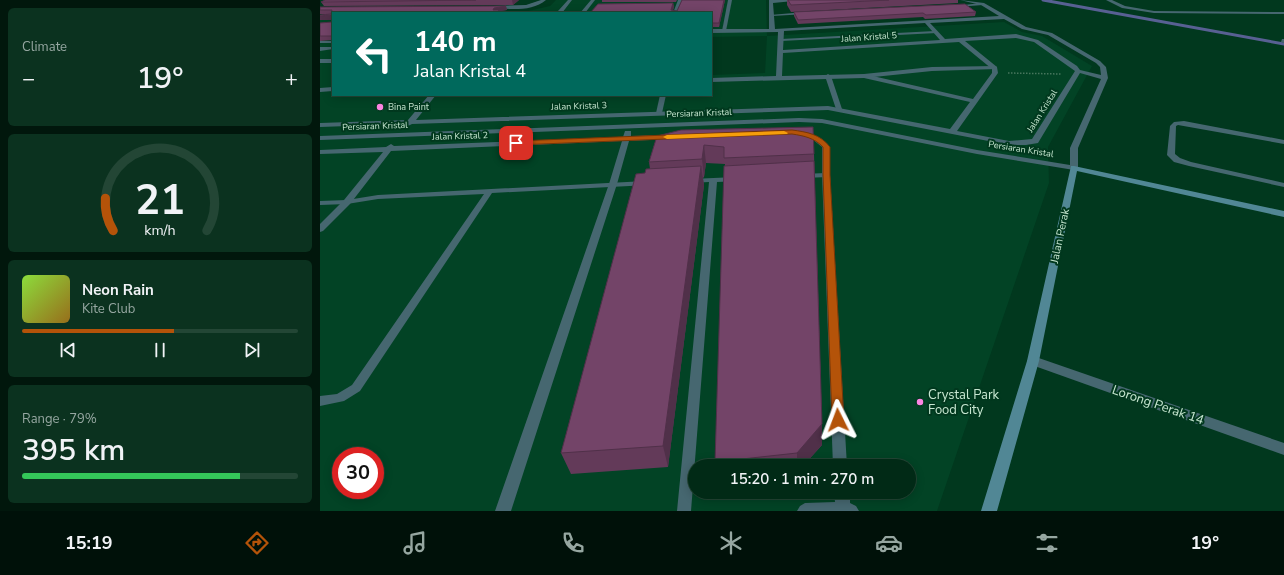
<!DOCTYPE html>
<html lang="en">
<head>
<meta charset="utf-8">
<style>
  body { margin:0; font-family:"Nunito Sans",sans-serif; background:#0b321f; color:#f1f3f6; height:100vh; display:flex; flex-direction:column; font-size:15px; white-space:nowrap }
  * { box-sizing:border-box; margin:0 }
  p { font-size:13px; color:#96a7a1 }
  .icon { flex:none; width:22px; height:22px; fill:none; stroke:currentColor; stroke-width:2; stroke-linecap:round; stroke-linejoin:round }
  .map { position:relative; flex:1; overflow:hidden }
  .details { display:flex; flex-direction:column; gap:8px; padding:8px; background:#01170c; width:320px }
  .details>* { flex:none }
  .banner { position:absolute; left:12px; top:12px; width:380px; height:84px; border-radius:0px; box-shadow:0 2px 10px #0003,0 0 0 1px #234635; background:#00695c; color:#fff; overflow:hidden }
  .speed { position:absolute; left:12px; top:447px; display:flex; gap:8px; font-size:20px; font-weight:700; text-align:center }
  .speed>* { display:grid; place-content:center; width:52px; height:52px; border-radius:50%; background:#012a16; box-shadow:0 2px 10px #0003,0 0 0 1px #234635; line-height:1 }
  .speed .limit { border:6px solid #d22; background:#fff; color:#111 }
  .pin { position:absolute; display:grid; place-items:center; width:34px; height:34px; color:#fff; margin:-17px; border-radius:8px; box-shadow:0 2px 6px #0006 }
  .me { position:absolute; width:44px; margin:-22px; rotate:357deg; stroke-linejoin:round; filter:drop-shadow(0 0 3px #0008) }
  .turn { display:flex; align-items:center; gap:14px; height:84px; padding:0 16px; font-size:18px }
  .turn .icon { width:52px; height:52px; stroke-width:2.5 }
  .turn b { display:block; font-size:28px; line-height:34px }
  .big { font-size:30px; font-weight:600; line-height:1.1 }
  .details .widget { flex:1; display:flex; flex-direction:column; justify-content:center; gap:6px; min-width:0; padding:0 14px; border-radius:6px; background:#0b321f }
  .details .dial { align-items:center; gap:0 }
  .dial svg { height:104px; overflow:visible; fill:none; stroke:#234635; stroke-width:7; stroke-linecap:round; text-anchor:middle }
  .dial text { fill:#f1f3f6; stroke:none }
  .song { display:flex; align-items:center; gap:12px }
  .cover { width:48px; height:48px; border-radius:6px; background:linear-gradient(135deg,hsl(90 70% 55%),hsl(40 70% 35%)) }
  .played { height:4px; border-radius:2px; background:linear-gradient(90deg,#b45309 55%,#234635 55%) }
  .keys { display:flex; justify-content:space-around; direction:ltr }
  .heat { display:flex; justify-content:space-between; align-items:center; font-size:22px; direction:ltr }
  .charge { height:6px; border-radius:3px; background:linear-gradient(90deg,#34c759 79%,#234635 0) }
  .trip { position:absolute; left:368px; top:459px; width:228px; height:40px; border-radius:20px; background:#012a16; box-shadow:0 2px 10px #0003,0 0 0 1px #234635; font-weight:600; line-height:40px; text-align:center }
  .menu { display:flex; height:64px; justify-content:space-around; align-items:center; background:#001109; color:#96a7a1 }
  .menu .icon { width:28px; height:28px }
  .menu .active { color:#b45309 }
  .menu b { font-size:18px; color:#f1f3f6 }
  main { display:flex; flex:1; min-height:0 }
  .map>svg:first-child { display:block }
  .built { fill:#024325; fill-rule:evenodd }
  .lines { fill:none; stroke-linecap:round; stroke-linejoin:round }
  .stream { stroke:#586093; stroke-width:3 }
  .path { stroke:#47765d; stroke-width:1.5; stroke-dasharray:1.5 1.5; stroke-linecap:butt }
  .lane { fill:#466770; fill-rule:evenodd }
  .street { fill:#466770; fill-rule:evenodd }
  .secondary { fill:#518795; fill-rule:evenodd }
  .wall { fill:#633a59 }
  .shaded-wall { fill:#503049 }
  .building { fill:#734468; stroke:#503049 }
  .route { fill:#b45309; stroke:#753606 }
  .slow { fill:#f59e0b }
  .poi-dot { fill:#fd86e3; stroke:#01381e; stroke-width:1.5 }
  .labels { text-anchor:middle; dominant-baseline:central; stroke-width:4; stroke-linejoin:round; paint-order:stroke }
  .far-street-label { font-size:9px; fill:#c7e7d1; stroke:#01381e }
  .far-poi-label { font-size:9px; fill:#c7e7d1; stroke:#01381e; text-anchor:start }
  .street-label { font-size:11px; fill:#c7e7d1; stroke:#01381e }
  .near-poi-label { font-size:13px; fill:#c7e7d1; stroke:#01381e; text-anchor:start }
  .near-street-label { font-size:13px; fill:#c7e7d1; stroke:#01381e }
</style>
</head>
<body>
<main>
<section class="details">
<div class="widget"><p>Climate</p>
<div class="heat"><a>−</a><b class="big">19°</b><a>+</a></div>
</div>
<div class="widget dial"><svg viewBox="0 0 100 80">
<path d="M14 69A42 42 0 1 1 86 69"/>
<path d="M14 69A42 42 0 0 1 8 44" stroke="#b45309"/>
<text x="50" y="56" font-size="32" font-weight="700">21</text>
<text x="50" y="72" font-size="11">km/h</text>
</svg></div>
<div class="widget">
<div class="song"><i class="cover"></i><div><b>Neon Rain</b><p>Kite Club</p></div></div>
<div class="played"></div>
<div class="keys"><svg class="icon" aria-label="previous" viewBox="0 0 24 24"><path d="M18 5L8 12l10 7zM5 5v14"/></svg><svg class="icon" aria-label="pause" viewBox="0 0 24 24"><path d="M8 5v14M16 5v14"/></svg><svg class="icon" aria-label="next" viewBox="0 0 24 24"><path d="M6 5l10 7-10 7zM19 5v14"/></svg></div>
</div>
<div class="widget"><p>Range · 79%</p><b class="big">395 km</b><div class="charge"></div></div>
</section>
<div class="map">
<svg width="964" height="511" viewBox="0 0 964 511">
  <rect width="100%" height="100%" fill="#01381e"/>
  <path class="built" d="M236,0H446L447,36L684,22L702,32L722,36L772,66L728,147L729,183L617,511H0V15H13V95H391V75L445,73L447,36L391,37V13H110L208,11L230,6ZM21,456H55V490H21ZM375,466H589V492H375Z"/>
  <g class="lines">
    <path class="stream" d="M723,0L964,44"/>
    <path class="path" d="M688,73L741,74"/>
    <g class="lane">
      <path d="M221,0H226C212,12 190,9 173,8L171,7L173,6L206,5Z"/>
      <path d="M408,0H412L406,31L404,32L402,31Z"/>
      <path d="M662,3L663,5L636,7L634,6Z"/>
      <path d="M485,12L487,14L452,16L450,15Z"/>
      <path d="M615,31L617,32V33L461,41L459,40L461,39Z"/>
      <path d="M962,39H964V43L961,42Z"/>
      <rect x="0" y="41" width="13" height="2"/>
      <path d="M0,47H13V49L0,51Z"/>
      <path d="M675,66L677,67V69L612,71L544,78L541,76L544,74L612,67Z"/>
      <path d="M508,74L511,76L522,109L521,110L516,109L505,76Z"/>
      <path d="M13,87V91L0,92V88Z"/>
      <path d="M340,95H346L342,113L339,115L336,113Z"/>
      <path d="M864,121L964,140V144L858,125L856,126L855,154L860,158L871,162L964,183V187L869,166L854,162L847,155L850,126L854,122Z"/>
      <path d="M506,173H509V177L482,178L478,176L482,174Z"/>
      <path d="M416,177H419V181L397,182L371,511H357L389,182L371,183L367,181L371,179Z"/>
      <path d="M326,181L330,183L329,185L172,193L40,391L24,401L0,406V396L17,394L32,385L164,194L58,199L27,204L0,205V201L27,200L58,195Z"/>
    </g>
    <g class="street">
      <path d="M248,0H252L242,13H176L178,12L238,11Z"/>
      <path d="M271,0H275L265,13H260Z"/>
      <path d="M358,0H362L357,13H353Z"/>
      <path d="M449,0H484L453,3L455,29L679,16L661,5L640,0L664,3L706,27L732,33L780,61L786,67L788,78L758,148V168L754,170L657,154L502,123L479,122L0,140V136L479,118L502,119L657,150L750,165V148L781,79L760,73L718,143L706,145H689L508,110L92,124L88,126L85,124L0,127V123L88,120L109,95H116L96,120L508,106L630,129L650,102L544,78L391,82V78L456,76L458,32L391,33V29H449ZM684,19L702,29L728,35L776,63L780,67L781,75L760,70L757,66L718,40L696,34L625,39L610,23ZM605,23L620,40L463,50L464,31ZM696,38L714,42L755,71L712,139L689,141L637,131L678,73L677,67L645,41ZM639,42L672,69V73L653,99L544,74L462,76L463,53Z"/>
      <path d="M786,0H792L805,6L834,11L964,12V14L834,13L802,8Z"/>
      <rect x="0" y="59" width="13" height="4"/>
      <path d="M305,131H311V136L350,135L354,137L350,139L309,141L297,184L191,511H175L289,184L302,141L71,151L30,204L3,231L0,232V224L24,200L63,152L0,154V150L66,147L71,144L74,146L303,137Z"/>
      <path d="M479,132C491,131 503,138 510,147V175L527,466H513L502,175V147L492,139L479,136Z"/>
      <path d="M713,356L964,443V455L709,364L707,361L709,358Z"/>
      <path d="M514,492H530V503L536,506L539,511H477L480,506L485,503L515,502Z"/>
    </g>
    <path class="secondary" d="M751,166H754L964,211V217L757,171L719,361L677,511H661L707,361Z"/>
  </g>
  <g class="wall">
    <path d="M5,0H199L193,5L4,6L1,2Z"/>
    <path d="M282,0H357L356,2H282Z"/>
    <path d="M362,0H405L399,27H391V13H270L353,3L354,7L353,10L357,11Z"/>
    <path d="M467,0H638V3L471,12L467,5Z"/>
    <path d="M186,6L187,10L180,11V13H13V40L0,41V23L12,22V20H0L11,14H0V7Z"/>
    <path d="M474,12H656L655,16L605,19L603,17L478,24L474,16Z"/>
    <path d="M337,136L494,154L502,424V445L483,466H396L395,462L405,166V164L386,163L384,177L383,178L384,185L348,467L251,474L241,453L330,169L329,162Z"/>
  </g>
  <g class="shaded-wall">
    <path d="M192,0H199L193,5Z"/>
    <path d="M404,0H405L399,27V23Z"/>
    <path d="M353,3L354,7L352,13L351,10Z"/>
    <path d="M186,6L187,10L180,11V13H176L173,10L174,8Z"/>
    <path d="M11,15L13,20H0V16Z"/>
    <path d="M384,145L386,163L384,177L382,159Z"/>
    <path d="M381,166L384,185L348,467L343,446Z"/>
    <path d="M502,424V445L483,466H477V453Z"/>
  </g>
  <g class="building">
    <path d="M5,0H156L1,2Z"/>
    <path d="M362,0H404L399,23H391V13H270L278,4L353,3L351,10L357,11Z"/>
    <path d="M468,0H569L471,5Z"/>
    <path d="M645,4L656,12L606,15L603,13L478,20L474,12Z"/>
    <path d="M186,6L174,8L173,10H179L176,13H13V36H0V23L12,22V17L11,15L0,16V15L11,14L12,10H0V7Z"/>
    <path d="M493,127L494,154L404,158V147L384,145L382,159L329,162L337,136L361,130Z"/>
    <path d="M494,161L502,424L477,453L395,462L404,166Z"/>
    <path d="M381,166L343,446L241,453L316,174L325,173L326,169Z"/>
  </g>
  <path class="route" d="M472,130C487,132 500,134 510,147V175L524,420L523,424L518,425L514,424L512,420L503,175V147C494,138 485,136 472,134L196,145L192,143L196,141Z"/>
  <path class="slow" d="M464,131L468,133L467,134L347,139L343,137L347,135Z"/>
  <g class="poi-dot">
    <circle cx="60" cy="107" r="4"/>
    <circle cx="600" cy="402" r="4"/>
  </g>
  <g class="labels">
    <g class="far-street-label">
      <text transform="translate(549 37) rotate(-4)">Jalan Kristal 5</text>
      <text transform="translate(259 106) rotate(-2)">Jalan Kristal 3</text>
      <text transform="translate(722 111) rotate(-58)">Jalan Kristal</text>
      <text transform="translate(379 113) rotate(-2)">Persiaran Kristal</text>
      <text transform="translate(55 126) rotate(-2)">Persiaran Kristal</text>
      <text transform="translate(140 136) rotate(-2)">Jalan Kristal 2</text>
      <text transform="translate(701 149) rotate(9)">Persiaran Kristal</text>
    </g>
    <g class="far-poi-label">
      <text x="68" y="107">Bina Paint</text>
    </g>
    <g class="street-label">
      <text transform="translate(740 236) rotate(-78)">Jalan Perak</text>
    </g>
    <g class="near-poi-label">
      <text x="608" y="395">Crystal Park<tspan x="608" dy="15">Food City</tspan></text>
    </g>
    <g class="near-street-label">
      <text transform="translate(838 405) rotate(19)">Lorong Perak 14</text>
    </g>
  </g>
</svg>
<div class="speed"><div class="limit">30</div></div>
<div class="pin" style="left:196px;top:143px;background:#d93025"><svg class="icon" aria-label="arrive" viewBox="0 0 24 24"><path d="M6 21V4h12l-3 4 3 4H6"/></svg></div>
<svg class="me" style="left:518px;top:420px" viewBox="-20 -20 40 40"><path d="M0-17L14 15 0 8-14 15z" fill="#b45309" stroke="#fff" stroke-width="4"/></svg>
<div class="trip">15:20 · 1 min · 270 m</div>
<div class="banner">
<div class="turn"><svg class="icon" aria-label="left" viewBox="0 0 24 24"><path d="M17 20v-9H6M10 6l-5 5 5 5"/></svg><div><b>140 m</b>Jalan Kristal 4</div></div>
</div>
</div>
</main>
<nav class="menu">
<b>15:19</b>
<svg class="icon active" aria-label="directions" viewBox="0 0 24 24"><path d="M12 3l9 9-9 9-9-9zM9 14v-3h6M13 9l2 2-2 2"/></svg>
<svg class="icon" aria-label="music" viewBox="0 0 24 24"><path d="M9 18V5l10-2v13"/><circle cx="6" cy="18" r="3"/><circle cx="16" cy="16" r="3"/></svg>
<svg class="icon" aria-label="phone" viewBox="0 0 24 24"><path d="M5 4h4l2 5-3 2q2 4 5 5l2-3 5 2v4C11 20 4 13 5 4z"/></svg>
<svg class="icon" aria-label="climate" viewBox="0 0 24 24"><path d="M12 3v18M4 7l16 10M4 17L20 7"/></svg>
<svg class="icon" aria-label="car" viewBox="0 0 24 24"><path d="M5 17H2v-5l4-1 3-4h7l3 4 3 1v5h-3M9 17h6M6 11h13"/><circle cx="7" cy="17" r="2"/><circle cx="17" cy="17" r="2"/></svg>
<svg class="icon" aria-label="filters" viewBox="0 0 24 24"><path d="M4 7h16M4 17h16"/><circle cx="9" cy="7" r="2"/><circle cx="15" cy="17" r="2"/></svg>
<b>19°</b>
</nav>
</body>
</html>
